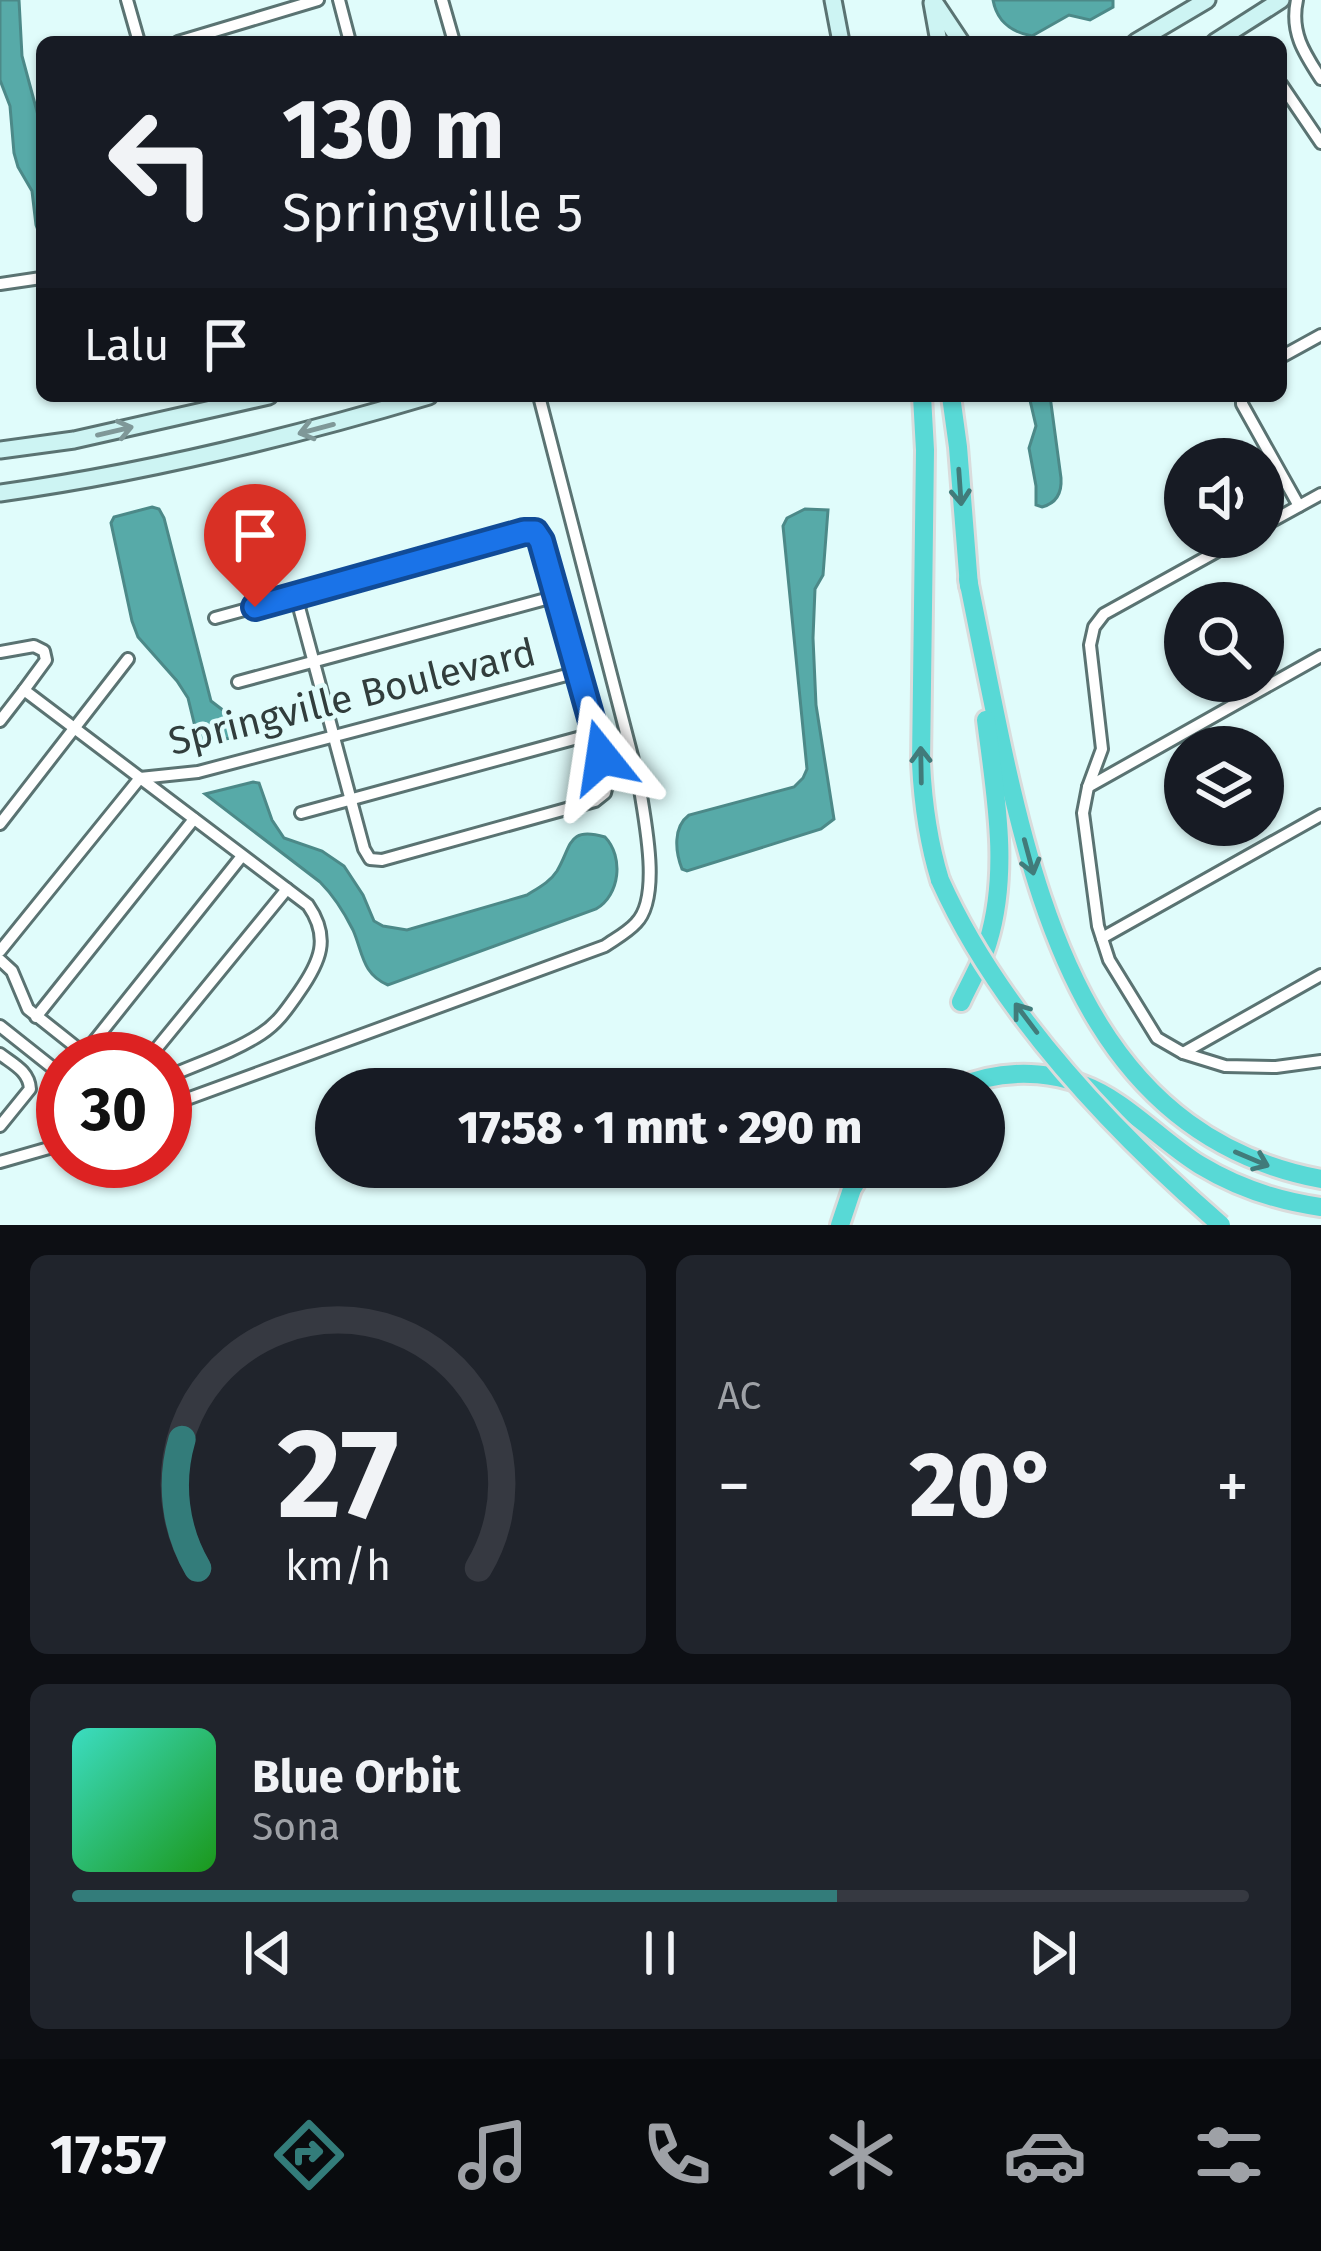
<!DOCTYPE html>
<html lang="id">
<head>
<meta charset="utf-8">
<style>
  body { margin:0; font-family:"Fira Sans",sans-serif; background:#20242c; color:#f1f3f6; height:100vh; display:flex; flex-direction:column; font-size:45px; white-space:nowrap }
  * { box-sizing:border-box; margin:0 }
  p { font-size:39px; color:#9ea1a6 }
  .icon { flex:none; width:66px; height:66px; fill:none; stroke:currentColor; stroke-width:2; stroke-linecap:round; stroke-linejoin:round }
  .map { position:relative; height:1225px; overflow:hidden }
  .side { display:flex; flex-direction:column; gap:30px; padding:30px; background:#0d0f14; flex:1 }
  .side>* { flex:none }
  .hud { position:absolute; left:36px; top:36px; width:1251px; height:366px; border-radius:18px; box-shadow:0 3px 9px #0004; background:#171b24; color:#f1f3f6; overflow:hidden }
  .tools { position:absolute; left:1164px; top:438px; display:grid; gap:24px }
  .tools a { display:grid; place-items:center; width:120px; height:120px; border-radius:50%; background:#171b24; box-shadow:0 3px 9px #0004; font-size:60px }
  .speed { position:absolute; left:36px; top:1032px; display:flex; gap:24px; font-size:60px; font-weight:700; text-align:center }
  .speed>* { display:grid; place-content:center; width:156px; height:156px; border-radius:50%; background:#171b24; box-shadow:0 3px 9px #0004; line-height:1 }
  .speed .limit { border:18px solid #d22; background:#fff; color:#111 }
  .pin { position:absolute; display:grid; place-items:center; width:102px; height:102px; color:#fff; margin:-123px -51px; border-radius:50% 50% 50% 0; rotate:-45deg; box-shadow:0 0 12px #0007 }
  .pin .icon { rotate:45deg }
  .me { position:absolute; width:132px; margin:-66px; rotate:345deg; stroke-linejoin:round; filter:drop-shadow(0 0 9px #0008) }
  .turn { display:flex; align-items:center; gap:42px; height:252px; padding:0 48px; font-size:54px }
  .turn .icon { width:156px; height:156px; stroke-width:2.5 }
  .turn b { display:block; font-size:84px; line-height:102px }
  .then { display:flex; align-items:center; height:114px; padding:0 48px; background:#0003; gap:24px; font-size:45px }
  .big { font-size:90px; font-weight:800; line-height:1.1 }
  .side .tile { flex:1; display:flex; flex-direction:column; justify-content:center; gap:18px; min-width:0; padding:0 42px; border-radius:18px; background:#20242c }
  .side .dial { align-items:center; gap:0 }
  .dial svg { height:312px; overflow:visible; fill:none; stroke:#363941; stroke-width:7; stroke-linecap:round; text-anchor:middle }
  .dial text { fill:#f1f3f6; stroke:none }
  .song { display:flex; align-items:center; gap:36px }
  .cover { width:144px; height:144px; border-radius:18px; background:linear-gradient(135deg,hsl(170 70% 55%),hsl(120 70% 35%)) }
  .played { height:12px; border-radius:6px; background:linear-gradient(90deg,#337c7a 65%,#363941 65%) }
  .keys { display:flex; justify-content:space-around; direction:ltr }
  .heat { display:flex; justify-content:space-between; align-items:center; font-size:66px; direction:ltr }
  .side .tiles { flex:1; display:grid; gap:30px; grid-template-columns:1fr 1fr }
  .tile:last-child { grid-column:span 2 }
  .trip { position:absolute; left:315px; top:1068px; width:690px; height:120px; border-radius:60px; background:#171b24; box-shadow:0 3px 9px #0004; font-weight:800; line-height:120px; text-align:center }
  .menu { display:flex; height:192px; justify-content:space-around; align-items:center; background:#090b0e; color:#9ea1a6 }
  .menu .icon { width:84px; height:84px }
  .menu .selected { color:#337c7a }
  .menu b { font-size:54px; color:#f1f3f6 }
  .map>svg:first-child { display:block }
  .water { fill:#57aaa8; stroke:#4c8988; stroke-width:3 }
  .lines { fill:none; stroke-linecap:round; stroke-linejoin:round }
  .street-casing { stroke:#5a7372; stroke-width:16 }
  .secondary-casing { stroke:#5a7372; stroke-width:21 }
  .highway-casing { stroke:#dadcdc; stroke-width:24 }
  .street { stroke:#fff; stroke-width:10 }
  .secondary { stroke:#cdf4f3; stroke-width:15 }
  .highway { stroke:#58d9d6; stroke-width:18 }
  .highway-bridge-casing { stroke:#dadcdc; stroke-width:24; stroke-linecap:butt }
  .highway-bridge { stroke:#58d9d6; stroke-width:18 }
  .oneway { stroke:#7f9898 }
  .oneway2 { stroke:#417b7a }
  .route-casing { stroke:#114b97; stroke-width:30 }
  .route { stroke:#1a73e8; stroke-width:21 }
  .labels { text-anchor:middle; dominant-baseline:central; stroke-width:9; stroke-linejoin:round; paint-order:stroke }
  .street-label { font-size:39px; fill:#313d3c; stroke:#e0fcfb }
</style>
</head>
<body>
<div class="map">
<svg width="1321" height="1225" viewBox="0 0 1321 1225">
  <rect width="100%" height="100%" fill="#e0fcfb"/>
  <g class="water">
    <path d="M0,0H19L22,56L42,130V241L36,225L32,191L18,167L14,153L10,106L0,80Z"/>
    <path d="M993,0H1113V7L1090,20L1069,15L1032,36C1011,32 997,22 993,0Z"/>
    <path d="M1029,396H1050L1061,478C1062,493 1057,503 1042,507L1036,505V486L1029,448L1036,426Z"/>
    <path d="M152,507L159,509L164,518L211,701L241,724L239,736L203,744L198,739L188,698L177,681L138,637L132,621L111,523L114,517Z"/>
    <path d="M805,509L828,510L823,575L815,589L813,638L816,705L834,819L821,829L687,871L682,869C675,851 673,827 689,815L794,787L803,778L807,769L783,526L787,518Z"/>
    <path d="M253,782L259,783L272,820L284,838L322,851L344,866L363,895L374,921L383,926L407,930L527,895C538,888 550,882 557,871C572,846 567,826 605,837C624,857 620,895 596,909L388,985C362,974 363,953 353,930C344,912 334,896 320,882L205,794Z"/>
  </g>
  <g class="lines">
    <defs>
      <g id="street">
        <path d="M127,0L139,42"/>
        <path d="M339,0L350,42"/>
        <path d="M442,0L454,42"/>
        <path d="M1297,0C1290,32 1304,53 1321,79"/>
        <path d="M178,42L318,0"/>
        <path d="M1281,84L1321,143"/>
        <path d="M0,284L41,278"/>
        <path d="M1281,357L1321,335"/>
        <path d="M1242,396V404L1299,506"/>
        <path d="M1263,526L1321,494"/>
        <path d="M1243,537L1104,614L1094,627L1090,645L1102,749L1088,787L1083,813L1098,926L1109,960L1157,1038L1183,1053L1225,1066L1276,1067L1321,1061"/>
        <path d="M215,618L524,533L535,532L541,541L608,781L605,793L595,801L382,860L370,859L364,849L296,596"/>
        <path d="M0,652L34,646L44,651L46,660L24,690L308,905C331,938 320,962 299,992C287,1009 278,1023 261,1034C232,1053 196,1064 165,1078"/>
        <path d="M238,682L557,596"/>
        <path d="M0,721L24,690"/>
        <path d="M1088,787L1321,656"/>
        <path d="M301,813L596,733"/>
        <path d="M0,824L128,659"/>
        <path d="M1102,938L1321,815"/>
        <path d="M0,951L140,778L198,772L578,672"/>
        <path d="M0,960L12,971L28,1009L91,1059"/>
        <path d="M36,1017L194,819"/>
        <path d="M0,1026L63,1076"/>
        <path d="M1183,1053L1321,975"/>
        <path d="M0,1054C13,1064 29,1071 30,1089L0,1126"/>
        <path d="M84,1054L242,856"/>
        <path d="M148,1059L287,889"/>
        <path d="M165,1107L605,946C615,939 628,932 636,923C662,897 644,817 639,783L539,396"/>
        <path d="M0,1162L63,1144"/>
      </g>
      <g id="secondary">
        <path d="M833,0L841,42"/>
        <path d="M933,0L961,42"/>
        <path d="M932,3L939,42"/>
        <path d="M1136,42L1207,0"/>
        <path d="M1215,42L1281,0"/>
        <path d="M0,450L74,440L269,396"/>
        <path d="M0,493C145,473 288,438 429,396"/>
      </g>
      <g id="highway">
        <path d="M922,396L925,450L921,763C923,804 928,841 940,880"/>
        <path d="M951,396L958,447L969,586"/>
        <path d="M968,579C980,639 992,700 1005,760C1046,945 1109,1139 1321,1179"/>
        <path d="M961,1002C970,982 982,963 988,942C1010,870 995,793 986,720"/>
        <path d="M953,1089C1008,1065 1069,1069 1119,1104C1147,1123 1171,1147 1200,1165C1238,1188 1278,1201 1321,1207"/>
        <path d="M840,1225L852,1189L865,1167"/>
      </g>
    </defs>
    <use href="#street" class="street-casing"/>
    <use href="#secondary" class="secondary-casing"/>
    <use href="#highway" class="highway-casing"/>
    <use href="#street" class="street"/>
    <use href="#secondary" class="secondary"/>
    <use href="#highway" class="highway"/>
    <defs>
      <path id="highway-bridge" d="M940,880C999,1012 1113,1131 1221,1225"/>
    </defs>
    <use href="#highway-bridge" class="highway-bridge-casing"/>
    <use href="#highway-bridge" class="highway-bridge"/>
  </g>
  <defs><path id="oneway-shaft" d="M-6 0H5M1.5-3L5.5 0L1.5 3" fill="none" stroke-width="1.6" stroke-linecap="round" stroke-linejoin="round" transform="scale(3)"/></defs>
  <g class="oneway">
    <use href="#oneway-shaft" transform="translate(316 429) rotate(165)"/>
    <use href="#oneway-shaft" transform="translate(115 431) rotate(-13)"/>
  </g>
  <g class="oneway2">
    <use href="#oneway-shaft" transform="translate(960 487) rotate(86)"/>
    <use href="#oneway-shaft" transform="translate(921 765) rotate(-91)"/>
    <use href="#oneway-shaft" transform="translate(1029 857) rotate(75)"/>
    <use href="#oneway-shaft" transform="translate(1026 1018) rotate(-127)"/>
    <use href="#oneway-shaft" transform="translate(1252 1159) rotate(23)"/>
  </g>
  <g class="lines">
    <defs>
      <path id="route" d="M255,607L524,532H535L541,541L602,757"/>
    </defs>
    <use href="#route" class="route-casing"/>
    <use href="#route" class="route"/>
  </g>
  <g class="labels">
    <g class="street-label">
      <text transform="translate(352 697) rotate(-14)">Springville Boulevard</text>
    </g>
  </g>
</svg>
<div class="tools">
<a><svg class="icon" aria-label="sound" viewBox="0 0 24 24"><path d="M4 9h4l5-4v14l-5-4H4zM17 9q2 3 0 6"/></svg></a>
<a><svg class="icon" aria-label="search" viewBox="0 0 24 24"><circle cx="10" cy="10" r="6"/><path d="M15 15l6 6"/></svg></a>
<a><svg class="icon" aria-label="layers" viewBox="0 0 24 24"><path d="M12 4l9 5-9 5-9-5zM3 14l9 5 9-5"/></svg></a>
</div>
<div class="speed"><div class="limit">30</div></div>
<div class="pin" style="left:255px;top:607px;background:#d93025"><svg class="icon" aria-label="arrive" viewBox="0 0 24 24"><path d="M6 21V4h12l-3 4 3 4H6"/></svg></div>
<svg class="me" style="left:602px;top:757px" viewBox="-20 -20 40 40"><path d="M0-17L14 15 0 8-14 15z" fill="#1a73e8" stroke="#fff" stroke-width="4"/></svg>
<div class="trip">17:58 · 1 mnt · 290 m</div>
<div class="hud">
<div class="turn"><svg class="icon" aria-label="left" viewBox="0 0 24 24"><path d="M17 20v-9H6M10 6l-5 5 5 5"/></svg><div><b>130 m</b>Springville 5</div></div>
<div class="then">Lalu<svg class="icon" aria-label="arrive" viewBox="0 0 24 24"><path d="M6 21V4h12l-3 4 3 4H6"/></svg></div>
</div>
</div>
<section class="side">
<div class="tiles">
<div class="tile dial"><svg viewBox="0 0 100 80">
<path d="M14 69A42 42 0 1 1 86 69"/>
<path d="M14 69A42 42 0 0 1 10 36" stroke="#337c7a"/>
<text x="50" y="56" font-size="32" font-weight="700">27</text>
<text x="50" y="72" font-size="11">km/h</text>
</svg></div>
<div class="tile"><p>AC</p>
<div class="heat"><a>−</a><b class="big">20°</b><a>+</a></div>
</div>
<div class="tile">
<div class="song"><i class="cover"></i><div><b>Blue Orbit</b><p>Sona</p></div></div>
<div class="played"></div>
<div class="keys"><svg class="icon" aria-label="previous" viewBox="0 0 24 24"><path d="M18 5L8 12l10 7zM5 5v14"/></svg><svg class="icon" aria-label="pause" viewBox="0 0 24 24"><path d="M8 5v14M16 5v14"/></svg><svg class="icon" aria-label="next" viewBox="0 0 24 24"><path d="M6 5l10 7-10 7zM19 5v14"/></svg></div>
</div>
</div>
</section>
<nav class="menu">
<b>17:57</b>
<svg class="icon selected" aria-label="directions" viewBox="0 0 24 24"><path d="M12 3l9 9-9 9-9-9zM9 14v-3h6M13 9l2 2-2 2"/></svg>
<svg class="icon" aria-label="music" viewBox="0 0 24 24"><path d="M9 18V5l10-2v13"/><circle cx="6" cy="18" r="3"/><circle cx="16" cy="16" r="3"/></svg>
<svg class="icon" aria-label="phone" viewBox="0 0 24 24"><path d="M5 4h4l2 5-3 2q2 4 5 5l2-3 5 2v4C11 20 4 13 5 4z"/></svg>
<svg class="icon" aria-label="climate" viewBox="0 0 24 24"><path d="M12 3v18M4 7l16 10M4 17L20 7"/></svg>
<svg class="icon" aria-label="car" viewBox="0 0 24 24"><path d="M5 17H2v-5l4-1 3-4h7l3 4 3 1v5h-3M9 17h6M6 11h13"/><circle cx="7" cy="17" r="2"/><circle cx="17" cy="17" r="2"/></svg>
<svg class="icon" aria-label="filters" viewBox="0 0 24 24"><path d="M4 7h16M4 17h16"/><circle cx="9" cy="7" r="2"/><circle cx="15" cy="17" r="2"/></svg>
</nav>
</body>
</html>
